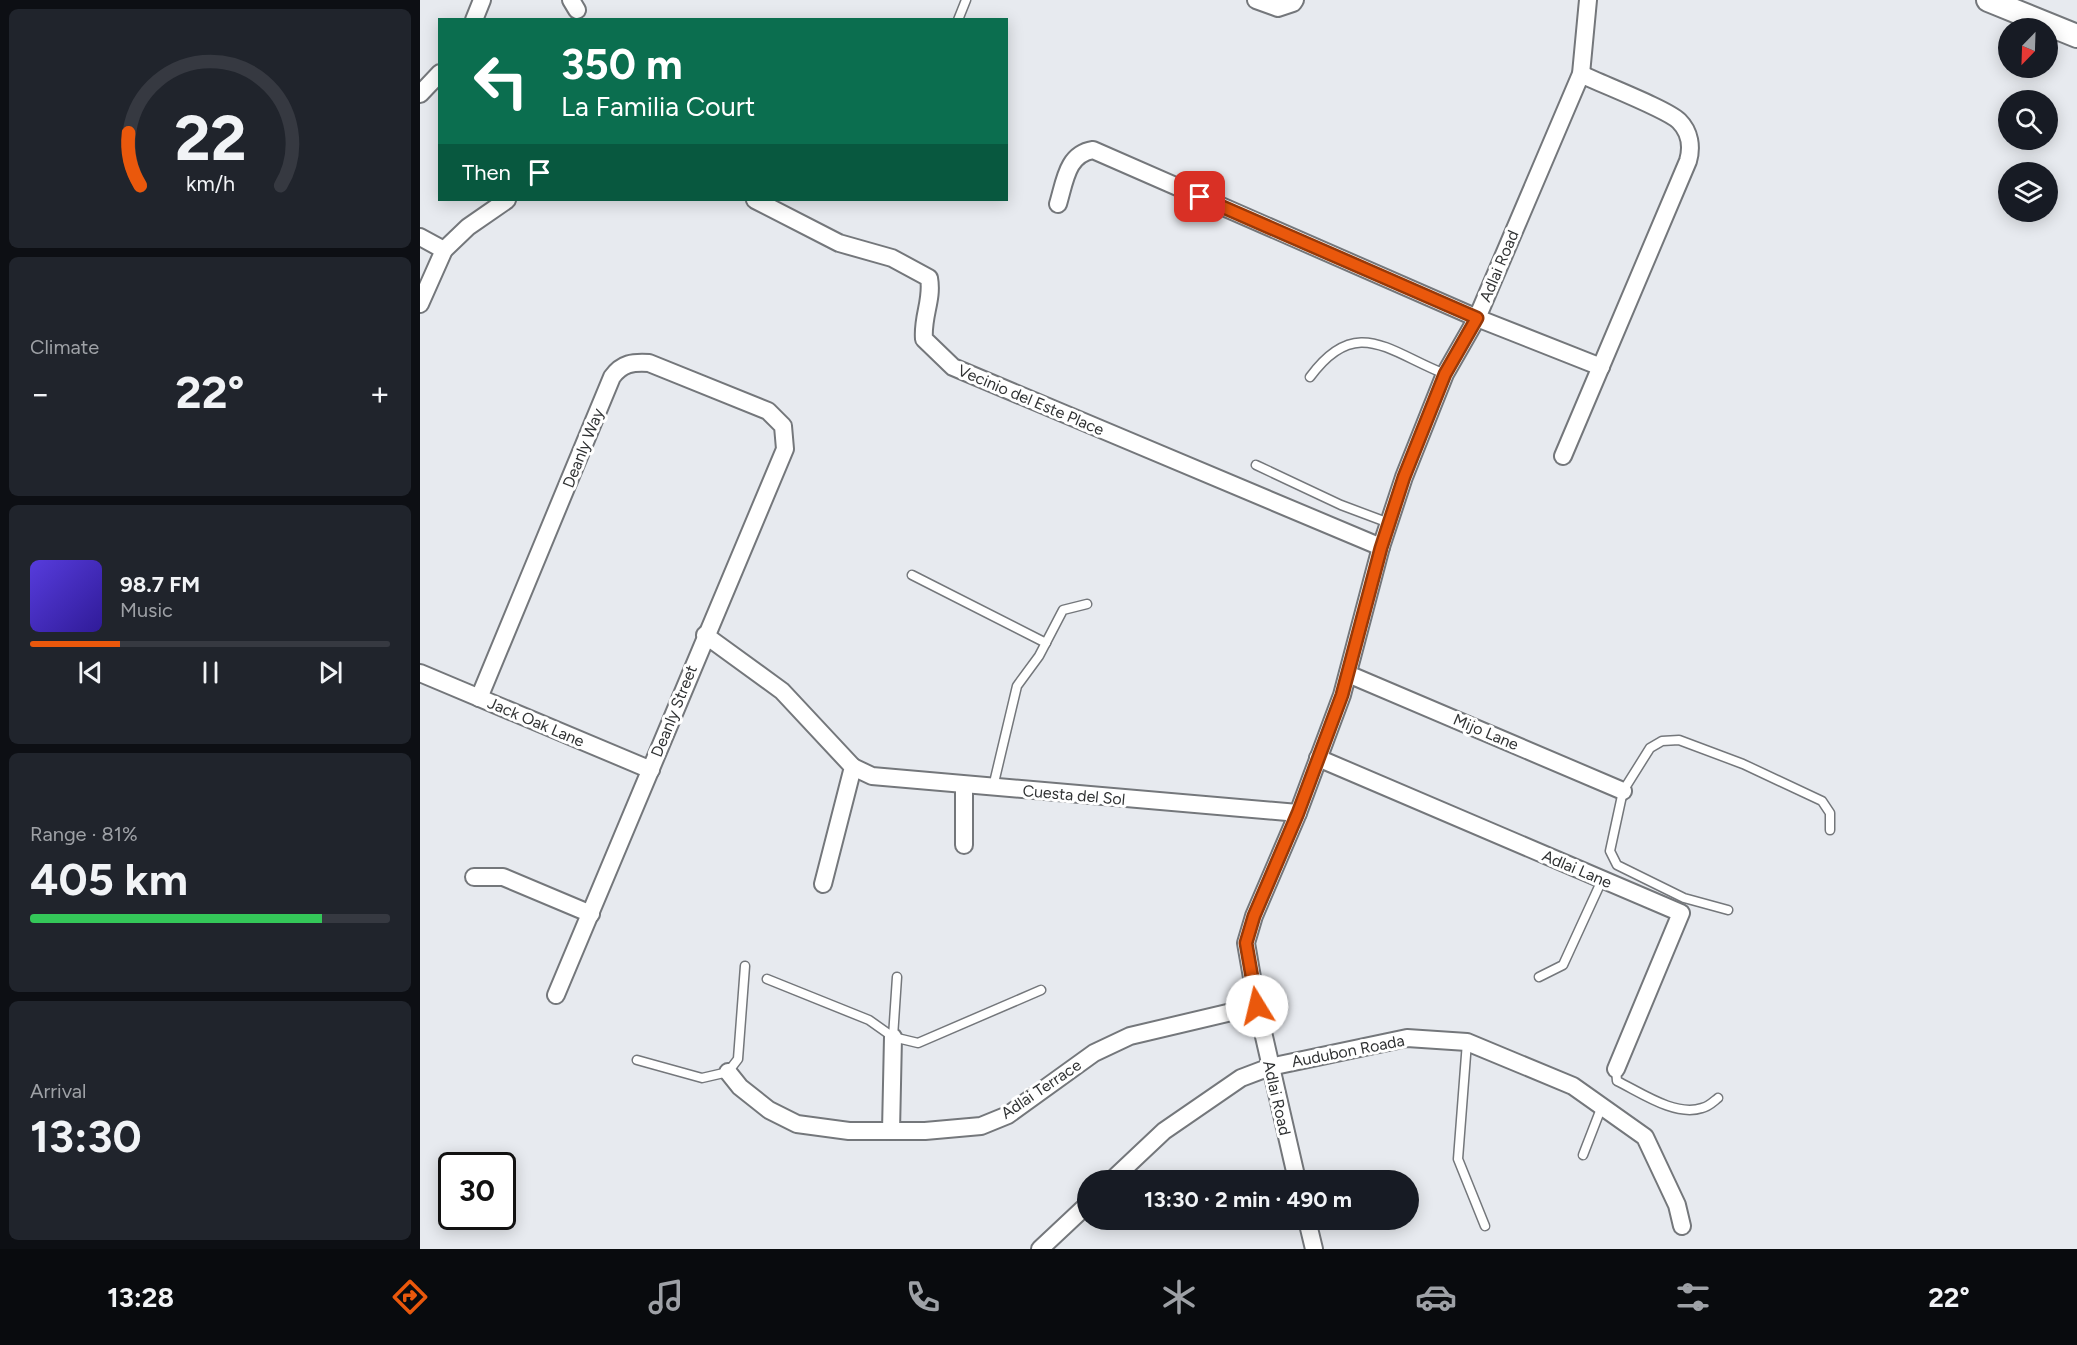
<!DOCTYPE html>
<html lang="en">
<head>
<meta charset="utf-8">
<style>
  body { margin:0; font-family:Figtree,sans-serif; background:#20242c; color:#f1f3f6; height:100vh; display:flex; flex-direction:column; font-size:22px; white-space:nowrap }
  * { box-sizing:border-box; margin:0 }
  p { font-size:20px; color:#9ea1a6 }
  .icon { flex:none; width:33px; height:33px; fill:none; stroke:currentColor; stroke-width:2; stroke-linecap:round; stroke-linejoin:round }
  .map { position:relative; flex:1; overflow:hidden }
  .panel { display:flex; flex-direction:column; gap:9px; padding:9px; background:#0d0f14; width:420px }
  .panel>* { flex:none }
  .top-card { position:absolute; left:18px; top:18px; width:570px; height:183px; border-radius:0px; box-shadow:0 3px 15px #0003; background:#0b6e4f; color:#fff; overflow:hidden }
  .needle { width:39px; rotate:203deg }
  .fabs { position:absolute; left:1578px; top:18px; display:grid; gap:12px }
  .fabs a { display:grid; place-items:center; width:60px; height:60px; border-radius:50%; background:#171b24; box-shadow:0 3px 15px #0003; font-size:30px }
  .speed { position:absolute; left:18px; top:1152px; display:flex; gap:12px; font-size:30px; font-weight:700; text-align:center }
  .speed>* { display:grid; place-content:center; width:78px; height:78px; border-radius:50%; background:#171b24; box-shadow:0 3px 15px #0003; line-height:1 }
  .speed .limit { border:3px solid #111; border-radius:9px; background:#fff; color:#111 }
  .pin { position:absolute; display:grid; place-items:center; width:51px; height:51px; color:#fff; margin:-26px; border-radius:12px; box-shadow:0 3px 9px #0006 }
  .me { position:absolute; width:66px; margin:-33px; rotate:351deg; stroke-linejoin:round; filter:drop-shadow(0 0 4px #0008) }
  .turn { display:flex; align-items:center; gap:21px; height:126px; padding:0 24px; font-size:27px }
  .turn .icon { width:78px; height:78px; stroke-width:2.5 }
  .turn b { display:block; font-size:42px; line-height:51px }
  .then { display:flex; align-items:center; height:57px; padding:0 24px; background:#0003; gap:12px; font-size:22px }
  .big { font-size:45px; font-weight:700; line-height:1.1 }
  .panel .card { flex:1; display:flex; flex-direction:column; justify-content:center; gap:9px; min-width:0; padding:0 21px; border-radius:9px; background:#20242c }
  .panel .dial { align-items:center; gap:0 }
  .dial svg { height:156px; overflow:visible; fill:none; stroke:#363941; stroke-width:7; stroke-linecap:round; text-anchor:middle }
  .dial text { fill:#f1f3f6; stroke:none }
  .song { display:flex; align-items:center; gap:18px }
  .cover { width:72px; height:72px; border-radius:9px; background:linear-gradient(135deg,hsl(250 70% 55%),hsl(250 70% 35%)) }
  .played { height:6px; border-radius:3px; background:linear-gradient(90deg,#ea580c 25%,#363941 25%) }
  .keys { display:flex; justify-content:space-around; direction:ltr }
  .heat { display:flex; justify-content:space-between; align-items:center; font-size:33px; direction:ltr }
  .charge { height:9px; border-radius:4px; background:linear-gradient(90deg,#34c759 81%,#363941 0) }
  .trip { position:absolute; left:657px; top:1170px; width:342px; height:60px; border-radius:30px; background:#171b24; box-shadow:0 3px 15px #0003; font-weight:700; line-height:60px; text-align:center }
  .tab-bar { display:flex; height:96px; justify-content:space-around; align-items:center; background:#090b0e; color:#9ea1a6 }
  .tab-bar .icon { width:42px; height:42px }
  .tab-bar .on { color:#ea580c }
  .tab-bar b { font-size:27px; color:#f1f3f6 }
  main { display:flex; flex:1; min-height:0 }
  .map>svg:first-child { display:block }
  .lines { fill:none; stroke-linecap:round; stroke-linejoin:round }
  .lane-casing { stroke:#74777b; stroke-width:11 }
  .street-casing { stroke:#74777b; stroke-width:20 }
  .secondary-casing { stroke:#74777b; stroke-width:26 }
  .lane { stroke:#fff; stroke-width:8 }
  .street { stroke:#fff; stroke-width:16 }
  .secondary { stroke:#fff; stroke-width:22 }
  .route-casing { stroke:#983908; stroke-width:15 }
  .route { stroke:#ea580c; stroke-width:10 }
  .labels { text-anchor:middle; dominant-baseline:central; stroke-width:6; stroke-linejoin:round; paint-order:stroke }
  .street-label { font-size:16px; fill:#303233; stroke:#fff }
</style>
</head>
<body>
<main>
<section class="panel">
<div class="card dial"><svg viewBox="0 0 100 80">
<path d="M14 69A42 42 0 1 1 86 69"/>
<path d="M14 69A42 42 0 0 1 8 42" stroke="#ea580c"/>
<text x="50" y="56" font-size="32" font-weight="700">22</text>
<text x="50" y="72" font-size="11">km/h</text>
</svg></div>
<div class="card"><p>Climate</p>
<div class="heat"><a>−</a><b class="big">22°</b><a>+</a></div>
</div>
<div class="card">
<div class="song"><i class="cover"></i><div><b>98.7 FM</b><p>Music</p></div></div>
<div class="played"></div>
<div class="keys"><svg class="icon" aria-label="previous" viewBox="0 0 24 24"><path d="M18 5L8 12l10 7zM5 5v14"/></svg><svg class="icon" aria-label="pause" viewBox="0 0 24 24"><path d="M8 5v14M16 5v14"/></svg><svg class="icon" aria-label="next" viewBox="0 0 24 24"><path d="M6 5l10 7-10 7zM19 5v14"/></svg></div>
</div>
<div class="card"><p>Range · 81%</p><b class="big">405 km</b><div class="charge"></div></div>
<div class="card"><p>Arrival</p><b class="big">13:30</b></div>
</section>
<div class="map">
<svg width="1657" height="1249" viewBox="0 0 1657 1249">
  <rect width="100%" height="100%" fill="#e7eaef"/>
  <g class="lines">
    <defs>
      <g id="lane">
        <path d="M538,20L546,0"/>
        <path d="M890,377C936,314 969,352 1025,374"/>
        <path d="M836,465L921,505L969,523"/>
        <path d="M492,575L626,643"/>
        <path d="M573,787L597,686L619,656L643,610L667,604"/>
        <path d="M1308,910L1264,898L1197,865L1190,851L1203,791L1230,748L1242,741L1259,740L1323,764L1402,801L1410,813V830"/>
        <path d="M1119,977L1143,965L1182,880"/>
        <path d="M347,979L449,1020L473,1037L498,1043L621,990"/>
        <path d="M473,1037L477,977"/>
        <path d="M1047,1042L1038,1159L1065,1226"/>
        <path d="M217,1060L282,1078L308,1072L318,1059L325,966"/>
        <path d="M1196,1069L1197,1081C1220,1092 1255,1117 1282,1108C1288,1107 1293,1102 1298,1098"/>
        <path d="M1163,1155L1182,1106"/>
      </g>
      <g id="street">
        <path d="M151,0L157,10"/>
        <path d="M836,0L858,8L873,3L875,0"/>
        <path d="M54,20L62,0"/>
        <path d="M0,94L20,73"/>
        <path d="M335,200L419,243L472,258L509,278C513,300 502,316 504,339L533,367L961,547"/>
        <path d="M638,204C645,181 647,154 673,150L1057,318L1181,367"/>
        <path d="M0,237L24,250"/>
        <path d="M0,304L24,250L48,227L87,200"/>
        <path d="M1143,456L1268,161C1272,147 1270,132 1259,121C1247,109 1181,84 1161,74"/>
        <path d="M285,635L362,691L433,767L403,884"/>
        <path d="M0,673L231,770"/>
        <path d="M928,674L1203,791"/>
        <path d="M59,698L192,377C202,363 213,362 229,363L348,411L363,426L365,449L136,995"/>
        <path d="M898,758L1261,913L1196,1069"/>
        <path d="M433,767L452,776L878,813"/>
        <path d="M544,845V785"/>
        <path d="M54,877H83L171,914"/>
        <path d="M308,1072L320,1087L349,1110L377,1124L429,1131H505L561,1126L588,1115L674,1053L710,1036L837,1006"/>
        <path d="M471,1131L473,1037"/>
        <path d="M692,1180L744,1131L821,1078L850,1067L987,1038L1047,1042L1153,1086L1225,1137L1257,1205L1262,1226"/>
        <path d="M877,1180L837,1006L826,943L834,916L878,813L922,695L961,547L984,477L1025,374L1057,318L1161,74L1168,0"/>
        <path d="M887,1220L894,1249"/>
        <path d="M620,1249L668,1204"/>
      </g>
      <path id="secondary" d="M1568,0L1657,36"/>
    </defs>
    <use href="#lane" class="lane-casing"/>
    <use href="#street" class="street-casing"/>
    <use href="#secondary" class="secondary-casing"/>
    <use href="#lane" class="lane"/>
    <use href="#street" class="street"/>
    <use href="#secondary" class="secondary"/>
  </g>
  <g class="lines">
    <defs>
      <path id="route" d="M780,197L1057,318L1025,374L984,477L961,548L922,695L878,813L834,916L826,943L837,1006"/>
    </defs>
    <use href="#route" class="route-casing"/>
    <use href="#route" class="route"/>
  </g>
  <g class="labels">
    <g class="street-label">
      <text transform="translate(1079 266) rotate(-67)">Adlai Road</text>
      <text transform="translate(611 400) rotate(23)">Vecinio del Este Place</text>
      <text transform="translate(163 448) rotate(-68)">Deanly Way</text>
      <text transform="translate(254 711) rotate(-68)">Deanly Street</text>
      <text transform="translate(116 722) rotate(23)">Jack Oak Lane</text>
      <text transform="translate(1066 732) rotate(23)">Mijo Lane</text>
      <text transform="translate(654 795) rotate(5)">Cuesta del Sol</text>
      <text transform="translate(1157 869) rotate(23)">Adlai Lane</text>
      <text transform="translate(928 1051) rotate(-11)">Audubon Roada</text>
      <text transform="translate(621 1089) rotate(-34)">Adlai Terrace</text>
      <text transform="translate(857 1098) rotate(77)">Adlai Road</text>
    </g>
  </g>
</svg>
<div class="fabs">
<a><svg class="needle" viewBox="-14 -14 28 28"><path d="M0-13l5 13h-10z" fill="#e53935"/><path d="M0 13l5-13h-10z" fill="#9ea1a6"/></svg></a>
<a><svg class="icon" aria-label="search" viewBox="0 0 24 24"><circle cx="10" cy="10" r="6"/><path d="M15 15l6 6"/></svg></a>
<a><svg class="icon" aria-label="layers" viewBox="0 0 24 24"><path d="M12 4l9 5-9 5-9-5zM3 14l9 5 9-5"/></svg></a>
</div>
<div class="speed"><div class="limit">30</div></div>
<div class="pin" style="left:780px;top:197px;background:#d93025"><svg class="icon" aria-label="arrive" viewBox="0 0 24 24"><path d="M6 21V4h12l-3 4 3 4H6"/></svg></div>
<svg class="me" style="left:837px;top:1006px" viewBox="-20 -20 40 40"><circle r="19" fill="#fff"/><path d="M0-13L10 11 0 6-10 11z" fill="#ea580c"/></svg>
<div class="trip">13:30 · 2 min · 490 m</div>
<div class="top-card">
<div class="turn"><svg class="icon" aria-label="left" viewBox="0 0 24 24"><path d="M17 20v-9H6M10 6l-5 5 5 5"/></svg><div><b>350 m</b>La Familia Court</div></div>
<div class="then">Then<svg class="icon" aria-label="arrive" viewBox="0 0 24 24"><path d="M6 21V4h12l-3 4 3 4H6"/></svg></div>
</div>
</div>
</main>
<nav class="tab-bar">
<b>13:28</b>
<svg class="icon on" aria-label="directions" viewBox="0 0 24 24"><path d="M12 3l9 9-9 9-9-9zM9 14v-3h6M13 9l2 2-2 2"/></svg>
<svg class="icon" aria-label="music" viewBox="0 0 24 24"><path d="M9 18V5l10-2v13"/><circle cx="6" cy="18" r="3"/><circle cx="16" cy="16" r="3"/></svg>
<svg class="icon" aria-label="phone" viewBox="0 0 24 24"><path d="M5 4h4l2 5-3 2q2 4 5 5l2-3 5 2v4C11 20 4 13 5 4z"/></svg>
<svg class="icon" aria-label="climate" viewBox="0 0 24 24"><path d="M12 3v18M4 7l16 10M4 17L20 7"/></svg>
<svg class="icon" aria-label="car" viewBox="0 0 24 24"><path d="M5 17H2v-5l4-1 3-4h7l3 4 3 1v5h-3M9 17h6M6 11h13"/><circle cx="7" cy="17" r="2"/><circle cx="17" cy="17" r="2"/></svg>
<svg class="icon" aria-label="filters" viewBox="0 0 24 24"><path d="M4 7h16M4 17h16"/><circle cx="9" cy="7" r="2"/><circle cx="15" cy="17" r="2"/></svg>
<b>22°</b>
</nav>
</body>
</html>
